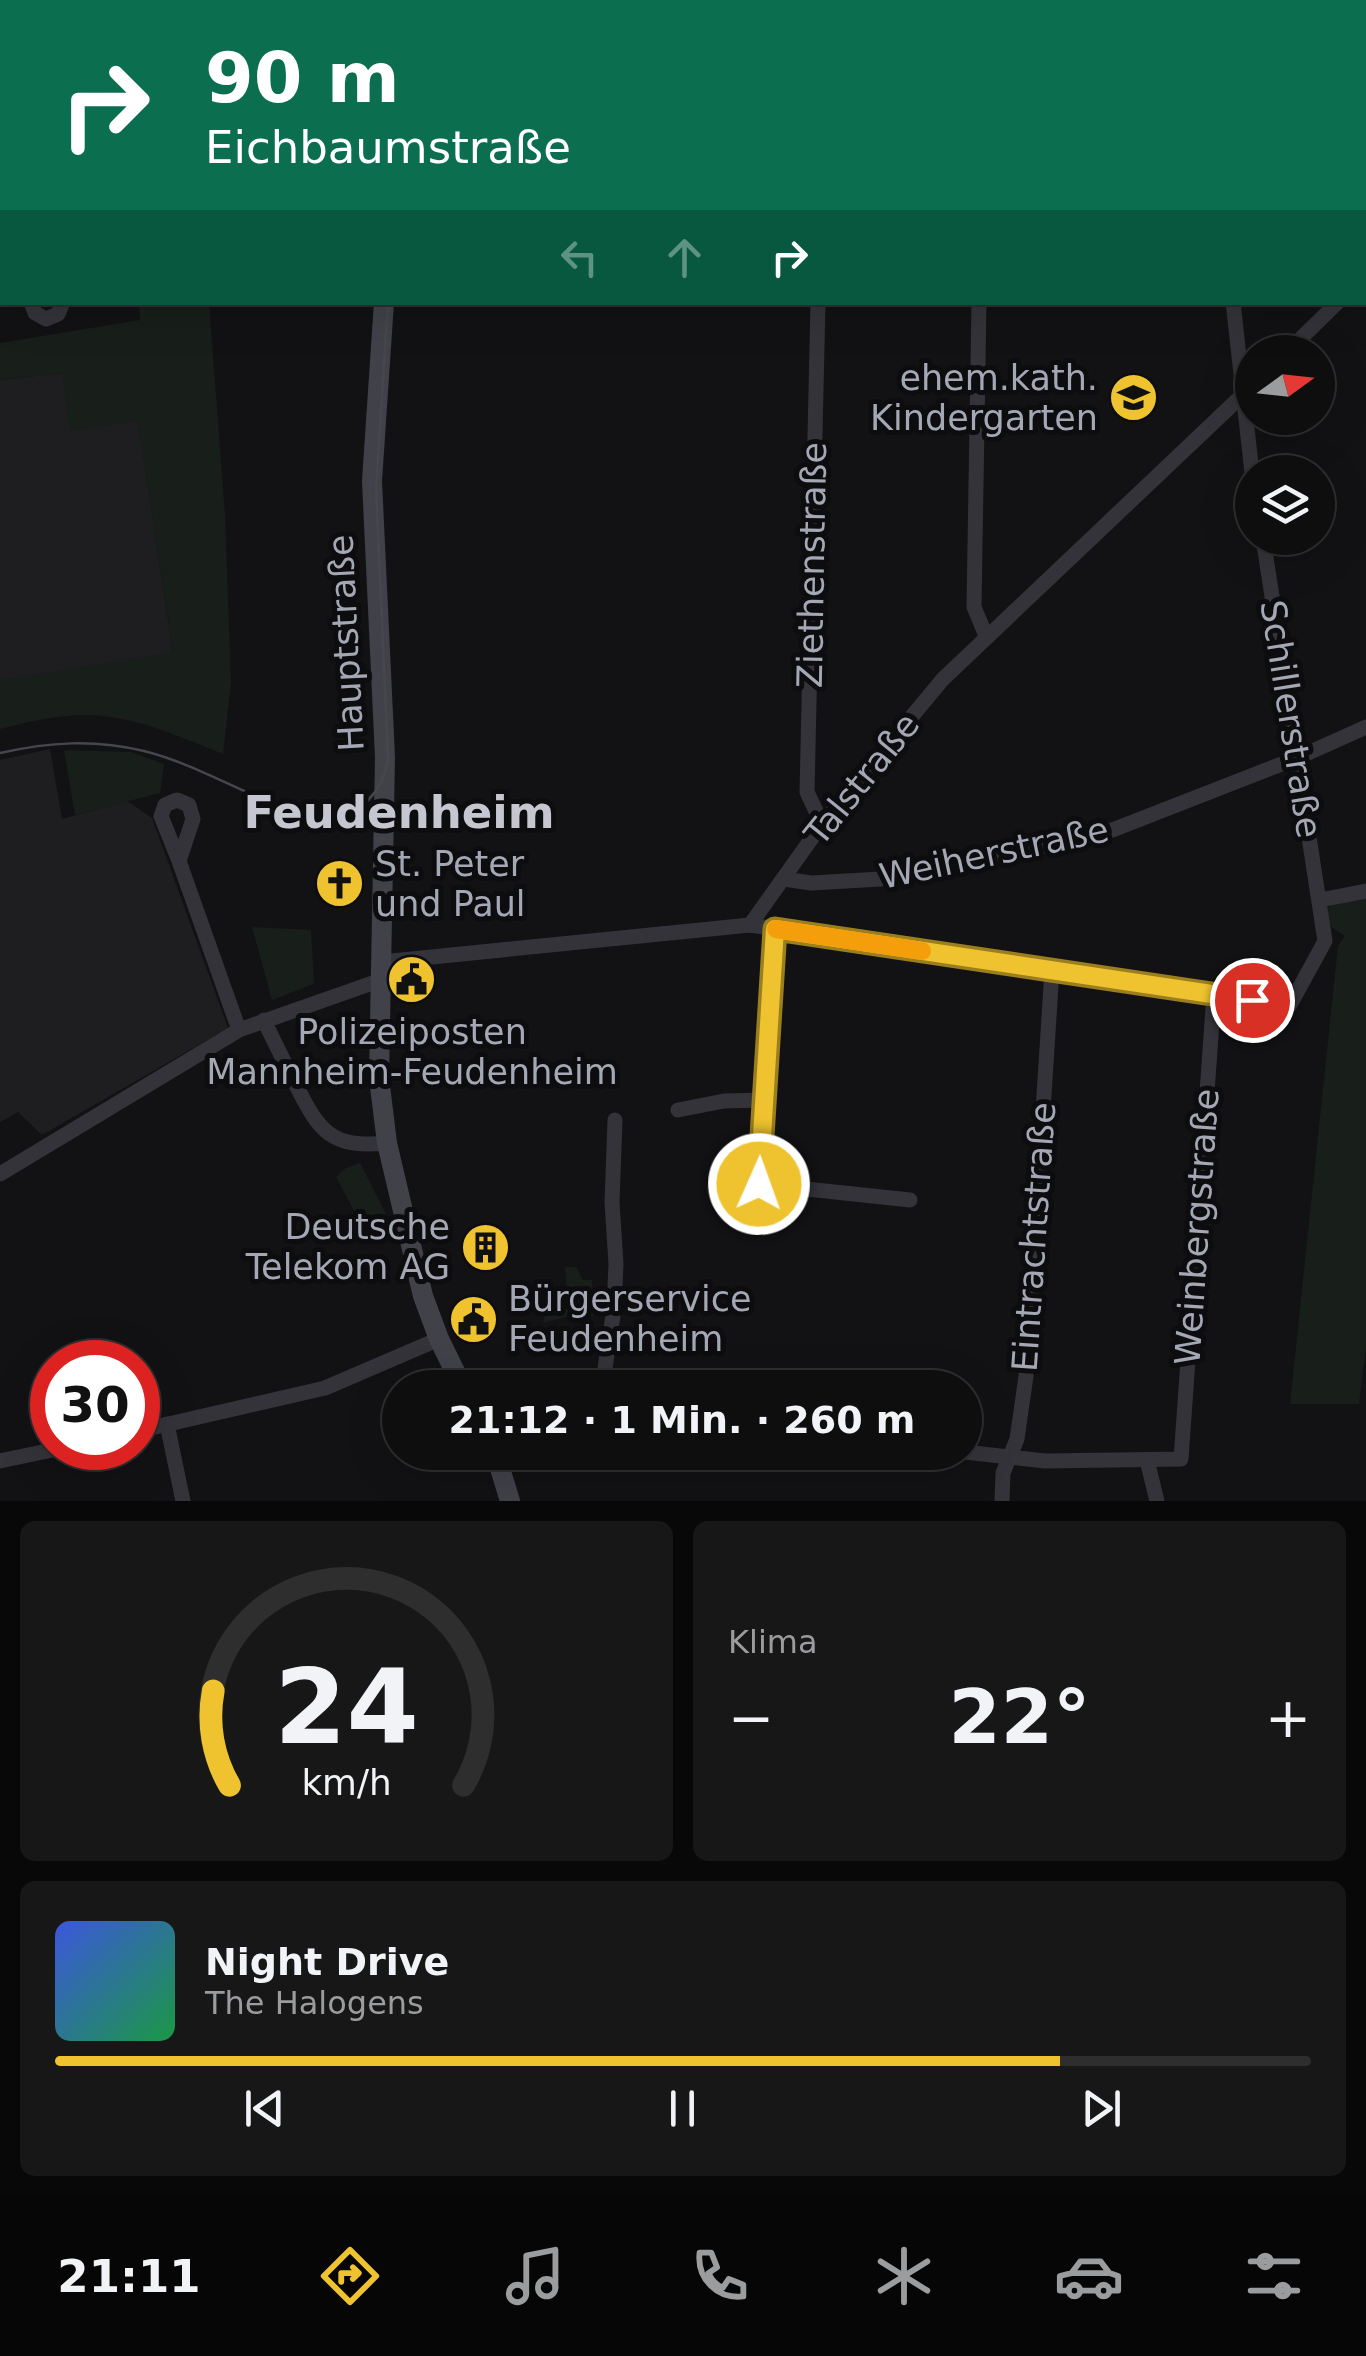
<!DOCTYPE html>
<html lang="de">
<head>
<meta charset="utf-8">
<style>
  body { margin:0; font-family:"DejaVu Sans",sans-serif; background:#171718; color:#f1f3f6; height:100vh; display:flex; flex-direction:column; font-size:38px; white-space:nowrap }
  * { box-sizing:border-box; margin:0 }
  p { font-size:32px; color:#9b9c9e }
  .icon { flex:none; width:55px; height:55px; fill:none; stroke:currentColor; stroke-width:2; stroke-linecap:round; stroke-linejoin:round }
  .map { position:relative; height:1501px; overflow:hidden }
  .panel { display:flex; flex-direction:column; gap:20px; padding:20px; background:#080808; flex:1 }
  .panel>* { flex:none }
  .guide { position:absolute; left:0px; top:0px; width:1368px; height:305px; box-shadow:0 10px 40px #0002,0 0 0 2px #2e2e2f; background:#0b6e4f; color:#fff; overflow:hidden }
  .needle { width:65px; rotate:75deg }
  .tools { position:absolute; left:1235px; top:335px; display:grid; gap:20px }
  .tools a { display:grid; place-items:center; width:100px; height:100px; border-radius:50%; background:#0e0e0f; box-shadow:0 10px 40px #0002,0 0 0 2px #2e2e2f; font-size:50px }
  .speed { position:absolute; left:30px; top:1340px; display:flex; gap:20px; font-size:50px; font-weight:700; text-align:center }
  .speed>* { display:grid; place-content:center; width:130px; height:130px; border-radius:50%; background:#0e0e0f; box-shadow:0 10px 40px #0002,0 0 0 2px #2e2e2f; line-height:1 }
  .speed .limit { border:15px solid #d22; background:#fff; color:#111 }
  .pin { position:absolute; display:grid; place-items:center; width:85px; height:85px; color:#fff; margin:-42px; border:5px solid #fff; border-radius:50%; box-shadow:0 2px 10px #0007 }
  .me { position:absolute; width:110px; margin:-55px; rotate:2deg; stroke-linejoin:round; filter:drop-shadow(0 0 8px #0008) }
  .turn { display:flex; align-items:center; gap:35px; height:210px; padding:0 40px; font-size:45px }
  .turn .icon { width:130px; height:130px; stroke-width:2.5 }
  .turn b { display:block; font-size:70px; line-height:85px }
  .lanes { display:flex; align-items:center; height:95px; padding:0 40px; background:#0003; justify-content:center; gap:50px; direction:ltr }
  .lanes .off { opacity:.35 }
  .big { font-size:75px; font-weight:700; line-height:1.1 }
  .panel .tile { flex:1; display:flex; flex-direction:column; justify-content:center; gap:15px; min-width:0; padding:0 35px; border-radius:15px; background:#171718 }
  .panel .dial { align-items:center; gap:0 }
  .dial svg { height:260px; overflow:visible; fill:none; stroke:#2e2e2f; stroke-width:7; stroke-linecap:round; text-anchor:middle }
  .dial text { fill:#f1f3f6; stroke:none }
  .song { display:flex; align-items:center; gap:30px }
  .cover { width:120px; height:120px; border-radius:15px; background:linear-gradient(135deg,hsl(230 70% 55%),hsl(140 70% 35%)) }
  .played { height:10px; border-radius:5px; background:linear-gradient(90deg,#efc32f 80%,#2e2e2f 80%) }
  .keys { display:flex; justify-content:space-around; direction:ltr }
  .heat { display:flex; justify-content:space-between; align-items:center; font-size:55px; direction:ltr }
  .panel .tiles { flex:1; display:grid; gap:20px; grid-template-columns:1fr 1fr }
  .tile:last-child { grid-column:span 2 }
  .trip { position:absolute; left:382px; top:1370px; width:600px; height:100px; border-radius:50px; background:#0e0e0f; box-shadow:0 10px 40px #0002,0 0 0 2px #2e2e2f; font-weight:700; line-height:100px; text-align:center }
  .dock { display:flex; height:160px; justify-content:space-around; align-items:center; background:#060606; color:#9b9c9e }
  .dock .icon { width:70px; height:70px }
  .dock .on { color:#efc32f }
  .dock b { font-size:45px; color:#f1f3f6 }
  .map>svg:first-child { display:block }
  .built { fill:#1e1e21 }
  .green { fill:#181e1a }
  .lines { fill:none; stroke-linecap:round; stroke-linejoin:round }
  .street { stroke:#333339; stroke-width:15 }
  .secondary { stroke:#414249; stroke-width:20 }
  .tram { stroke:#46474e; stroke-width:2.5 }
  .route-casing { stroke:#9b7f1f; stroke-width:25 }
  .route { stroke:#efc32f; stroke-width:18 }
  .slow { stroke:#f59e0b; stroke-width:18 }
  .labels { text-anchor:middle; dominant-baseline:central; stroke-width:10; stroke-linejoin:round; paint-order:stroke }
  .poi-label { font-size:35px; fill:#a4a7b4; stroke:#0d0d0f; text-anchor:end }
  .street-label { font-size:35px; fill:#a4a7b4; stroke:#0d0d0f }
  .district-label { font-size:45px; font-weight:bold; fill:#c5c6d0; stroke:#0d0d0f }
</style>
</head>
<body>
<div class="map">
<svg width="1366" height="1501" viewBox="0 0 1366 1501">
  <rect width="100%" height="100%" fill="#121214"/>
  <g class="built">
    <path d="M62,373L138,420L173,653L0,681V380Z"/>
    <path d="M50,749L62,819L127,801L152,818L228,1028L42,1135L18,1112L0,1122V760Z"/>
  </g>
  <g class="green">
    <path d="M139,303H209L225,515L231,682L223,754C180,737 133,715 86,715C57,715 28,722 0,729V680L173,652L138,421L70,431L62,373L0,380V343L140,320Z"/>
    <path d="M64,750L131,752L164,764L160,793L75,815Z"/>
    <path d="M1366,899V1347L1359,1404H1290L1338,946L1345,936L1328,925L1326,912L1331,904Z"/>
    <path d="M252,927L311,930L314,984L272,1000Z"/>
    <path d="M360,1163L386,1214L358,1218L336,1177L346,1168Z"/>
    <path d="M565,1267H576L583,1280H592L593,1316H569L543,1323L548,1302L568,1299Z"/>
  </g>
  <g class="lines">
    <g class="street">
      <path d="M1208,0V2"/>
      <path d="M609,2V0"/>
      <path d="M825,2V0"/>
      <path d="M983,2L984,0"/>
      <path d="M0,81H2"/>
      <path d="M1365,277L1366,276"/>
      <path d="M31,302L35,313L46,319L58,314L63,302"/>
      <path d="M818,302L807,792L822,824"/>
      <path d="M979,302L974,607L986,636"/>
      <path d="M1233,302L1252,473"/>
      <path d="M1287,352L1338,302"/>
      <path d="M179,861L161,816L165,805L177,800L189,805L193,819L179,861L239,1030"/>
      <path d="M784,879L811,883L881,879L1097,836L1297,758L1366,727"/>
      <path d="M1320,900L1366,891"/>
      <path d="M750,925L822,824L943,679L1252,386"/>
      <path d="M775,929L759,1184L910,1200"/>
      <path d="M382,962L750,925L1290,1005L1325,941L1263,538"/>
      <path d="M264,1020C274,1042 285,1063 296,1085C319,1131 331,1149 387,1143"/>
      <path d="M678,1110L724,1101L763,1100"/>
      <path d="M0,1174L239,1030L381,980"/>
      <path d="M602,1388L614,1309L616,1264L612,1202L615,1120"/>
      <path d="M167,1424L183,1501"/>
      <path d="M138,1431L325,1388L439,1339"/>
      <path d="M965,1452L1045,1461L1181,1459L1214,994"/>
      <path d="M1147,1460L1157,1501"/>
      <path d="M0,1461L62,1448"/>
      <path d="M1002,1501L1003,1473L1017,1439L1026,1376L1052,970"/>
    </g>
    <g class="secondary">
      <path d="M413,2V0"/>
      <path d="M384,302L372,481L385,757L379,1078L387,1143L423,1296L439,1339L463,1388"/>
      <path d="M495,1452L510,1501"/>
    </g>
    <g class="tram">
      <path d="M408,2V0"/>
      <path d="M0,753C49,742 94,739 144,751C188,762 230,786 272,803C288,810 305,818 323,819C358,820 385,790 388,757L376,489L388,302"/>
    </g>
  </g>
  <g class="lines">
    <defs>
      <path id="route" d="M759,1184L775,929L1252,1000"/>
    </defs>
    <use href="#route" class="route-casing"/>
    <use href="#route" class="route"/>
    <path class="slow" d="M776,929L922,951"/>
  </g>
  <defs>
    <symbol id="school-disc" viewBox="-11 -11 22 22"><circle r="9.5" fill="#efc32f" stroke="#0d0d0f"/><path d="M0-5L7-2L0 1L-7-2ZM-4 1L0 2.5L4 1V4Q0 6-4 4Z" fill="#111"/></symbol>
    <symbol id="church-disc" viewBox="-11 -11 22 22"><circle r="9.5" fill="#efc32f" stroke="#0d0d0f"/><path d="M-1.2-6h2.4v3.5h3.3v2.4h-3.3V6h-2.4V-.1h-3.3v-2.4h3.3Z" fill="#111"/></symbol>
    <symbol id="civic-disc" viewBox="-11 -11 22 22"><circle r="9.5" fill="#efc32f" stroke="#0d0d0f"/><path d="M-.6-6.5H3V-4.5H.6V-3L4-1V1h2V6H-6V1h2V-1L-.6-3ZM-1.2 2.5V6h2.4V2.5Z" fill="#111"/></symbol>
    <symbol id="building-disc" viewBox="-11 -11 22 22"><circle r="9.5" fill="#efc32f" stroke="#0d0d0f"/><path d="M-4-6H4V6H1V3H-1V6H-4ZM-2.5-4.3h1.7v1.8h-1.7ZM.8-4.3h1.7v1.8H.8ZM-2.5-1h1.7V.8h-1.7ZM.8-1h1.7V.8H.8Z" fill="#111"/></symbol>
  </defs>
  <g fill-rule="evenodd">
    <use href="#school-disc" x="1106" y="370" width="55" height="55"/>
    <use href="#church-disc" x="312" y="856" width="55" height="55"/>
    <use href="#civic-disc" x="384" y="952" width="55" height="55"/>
    <use href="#building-disc" x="458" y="1220" width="55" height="55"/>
    <use href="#civic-disc" x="446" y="1292" width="55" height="55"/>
  </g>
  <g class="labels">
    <g class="poi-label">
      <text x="1098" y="378">ehem.kath.<tspan x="1098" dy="40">Kindergarten</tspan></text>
      <text x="375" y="864" text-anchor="start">St. Peter<tspan x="375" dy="40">und Paul</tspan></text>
      <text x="412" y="1032" text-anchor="middle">Polizeiposten<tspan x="412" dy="40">Mannheim-Feudenheim</tspan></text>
      <text x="450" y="1227">Deutsche<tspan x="450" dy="40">Telekom AG</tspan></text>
      <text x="508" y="1299" text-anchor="start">Bürgerservice<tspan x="508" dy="40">Feudenheim</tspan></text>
    </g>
    <g class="street-label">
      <text transform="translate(812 565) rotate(-89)">Ziethenstraße</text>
      <text transform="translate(346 643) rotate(-93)">Hauptstraße</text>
      <text transform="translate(1291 719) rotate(81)">Schillerstraße</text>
      <text transform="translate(862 779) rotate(-51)">Talstraße</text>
      <text transform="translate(994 853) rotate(-12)">Weiherstraße</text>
      <text transform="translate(1197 1227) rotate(-86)">Weinbergstraße</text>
      <text transform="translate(1034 1237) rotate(-86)">Eintrachtstraße</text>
    </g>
    <g class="district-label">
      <text x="399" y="812">Feudenheim</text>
    </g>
  </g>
</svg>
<div class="tools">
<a><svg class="needle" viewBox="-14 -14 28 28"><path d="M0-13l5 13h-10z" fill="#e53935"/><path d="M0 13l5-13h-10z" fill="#9b9c9e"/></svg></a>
<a><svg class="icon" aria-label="layers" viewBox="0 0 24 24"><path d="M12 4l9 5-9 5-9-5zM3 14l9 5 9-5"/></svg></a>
</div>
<div class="speed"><div class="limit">30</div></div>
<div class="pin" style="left:1252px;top:1000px;background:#d93025"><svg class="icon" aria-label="arrive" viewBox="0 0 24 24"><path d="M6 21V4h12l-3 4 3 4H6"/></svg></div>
<svg class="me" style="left:759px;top:1184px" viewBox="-20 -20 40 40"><circle r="17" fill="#efc32f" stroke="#fff" stroke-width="3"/><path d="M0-11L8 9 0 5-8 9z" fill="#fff"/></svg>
<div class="trip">21:12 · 1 Min. · 260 m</div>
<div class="guide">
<div class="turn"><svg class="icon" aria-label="right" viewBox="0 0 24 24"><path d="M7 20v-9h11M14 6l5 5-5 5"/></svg><div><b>90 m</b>Eichbaumstraße</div></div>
<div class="lanes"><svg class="icon off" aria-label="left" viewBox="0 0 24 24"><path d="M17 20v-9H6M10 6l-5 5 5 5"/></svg><svg class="icon off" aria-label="ahead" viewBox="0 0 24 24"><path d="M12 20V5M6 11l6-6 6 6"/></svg><svg class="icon" aria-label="right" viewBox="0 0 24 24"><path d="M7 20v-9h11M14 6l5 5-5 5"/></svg></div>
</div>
</div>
<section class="panel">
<div class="tiles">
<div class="tile dial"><svg viewBox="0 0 100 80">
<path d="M14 69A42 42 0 1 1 86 69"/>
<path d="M14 69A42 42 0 0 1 9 40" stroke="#efc32f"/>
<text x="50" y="56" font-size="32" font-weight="700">24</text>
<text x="50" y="72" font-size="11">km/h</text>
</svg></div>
<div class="tile"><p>Klima</p>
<div class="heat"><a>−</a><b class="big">22°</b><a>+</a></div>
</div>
<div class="tile">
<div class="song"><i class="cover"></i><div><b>Night Drive</b><p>The Halogens</p></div></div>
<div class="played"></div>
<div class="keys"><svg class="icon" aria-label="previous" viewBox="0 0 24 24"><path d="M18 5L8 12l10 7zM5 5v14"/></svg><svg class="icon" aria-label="pause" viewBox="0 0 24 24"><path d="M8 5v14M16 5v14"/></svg><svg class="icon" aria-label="next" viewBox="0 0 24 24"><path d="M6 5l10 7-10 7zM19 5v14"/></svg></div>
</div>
</div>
</section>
<nav class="dock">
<b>21:11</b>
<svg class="icon on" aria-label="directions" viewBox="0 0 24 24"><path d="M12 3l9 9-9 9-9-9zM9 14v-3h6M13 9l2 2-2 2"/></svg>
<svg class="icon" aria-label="music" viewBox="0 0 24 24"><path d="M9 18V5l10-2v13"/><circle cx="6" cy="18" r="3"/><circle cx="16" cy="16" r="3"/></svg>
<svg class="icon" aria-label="phone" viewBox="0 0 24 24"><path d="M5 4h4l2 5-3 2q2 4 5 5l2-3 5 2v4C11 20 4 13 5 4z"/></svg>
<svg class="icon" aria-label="climate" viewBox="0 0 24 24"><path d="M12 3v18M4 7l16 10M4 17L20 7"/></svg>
<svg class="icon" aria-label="car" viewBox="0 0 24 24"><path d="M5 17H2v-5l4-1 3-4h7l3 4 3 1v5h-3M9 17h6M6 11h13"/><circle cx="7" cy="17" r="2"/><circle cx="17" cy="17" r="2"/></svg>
<svg class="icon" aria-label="filters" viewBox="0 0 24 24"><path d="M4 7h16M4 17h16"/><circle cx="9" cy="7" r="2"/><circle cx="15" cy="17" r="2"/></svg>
</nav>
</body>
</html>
